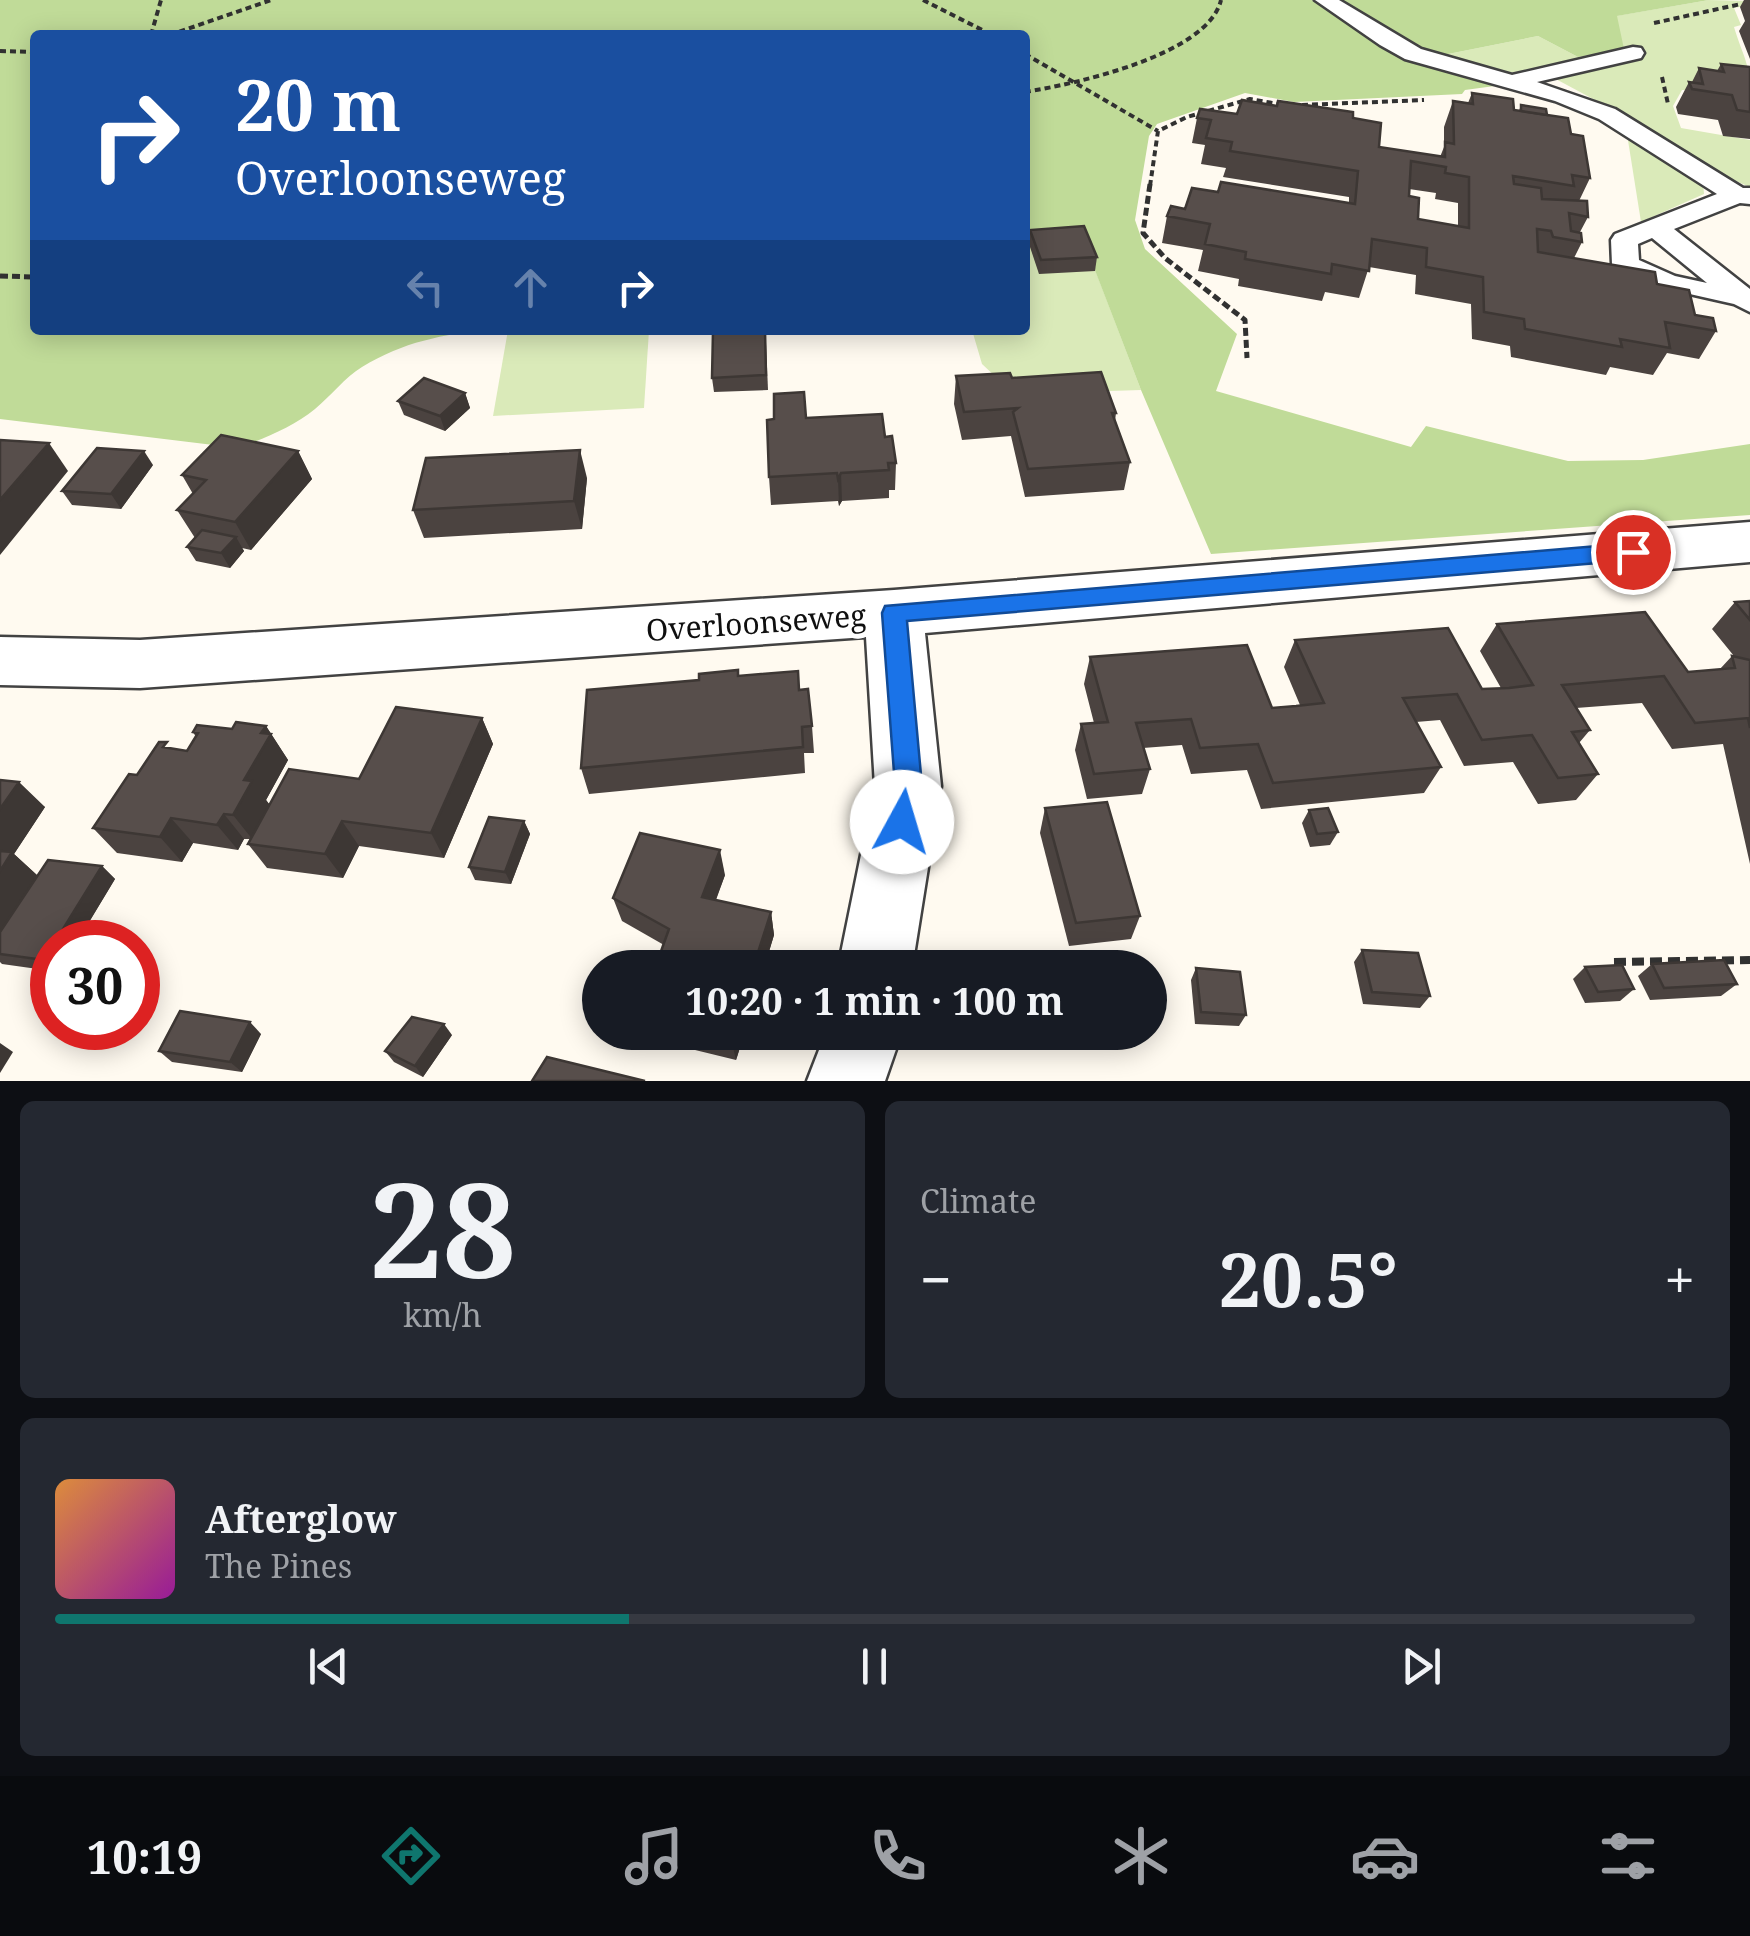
<!DOCTYPE html>
<html lang="en">
<head>
<meta charset="utf-8">
<style>
  body { margin:0; font-family:"Noto Serif",serif; background:#242831; color:#f1f3f6; height:100vh; display:flex; flex-direction:column; font-size:38px; white-space:nowrap }
  * { box-sizing:border-box; margin:0 }
  p { font-size:32px; color:#9ea1a6 }
  .icon { flex:none; width:55px; height:55px; fill:none; stroke:currentColor; stroke-width:2; stroke-linecap:round; stroke-linejoin:round }
  .map { position:relative; height:1081px; overflow:hidden }
  .drawer { display:flex; flex-direction:column; gap:20px; padding:20px; background:#0d0f14; flex:1 }
  .drawer>* { flex:none }
  .hud { position:absolute; left:30px; top:30px; width:1000px; height:305px; border-radius:10px; box-shadow:0 5px 25px #0003; background:#1a4fa0; color:#fff; overflow:hidden }
  .speed { position:absolute; left:30px; top:920px; display:flex; gap:20px; font-size:50px; font-weight:700; text-align:center }
  .speed>* { display:grid; place-content:center; width:130px; height:130px; border-radius:50%; background:#171b24; box-shadow:0 5px 25px #0003; line-height:1 }
  .speed .limit { border:15px solid #d22; background:#fff; color:#111 }
  .pin { position:absolute; display:grid; place-items:center; width:85px; height:85px; color:#fff; margin:-42px; border:5px solid #fff; border-radius:50%; box-shadow:0 2px 10px #0007 }
  .me { position:absolute; width:110px; margin:-55px; rotate:6deg; stroke-linejoin:round; filter:drop-shadow(0 0 8px #0008) }
  .turn { display:flex; align-items:center; gap:35px; height:210px; padding:0 40px; font-size:45px }
  .turn .icon { width:130px; height:130px; stroke-width:2.5 }
  .turn b { display:block; font-size:70px; line-height:85px }
  .lanes { display:flex; align-items:center; height:95px; padding:0 40px; background:#0003; justify-content:center; gap:50px; direction:ltr }
  .lanes .off { opacity:.35 }
  .big { font-size:75px; font-weight:700; line-height:1.1 }
  .drawer .card { flex:1; display:flex; flex-direction:column; justify-content:center; gap:15px; min-width:0; padding:0 35px; border-radius:15px; background:#242831 }
  .drawer .dial { align-items:center; gap:0 }
  .dial b { font-size:130px; line-height:1 }
  .song { display:flex; align-items:center; gap:30px }
  .cover { width:120px; height:120px; border-radius:15px; background:linear-gradient(135deg,hsl(30 70% 55%),hsl(300 70% 35%)) }
  .played { height:10px; border-radius:5px; background:linear-gradient(90deg,#0f766e 35%,#363941 35%) }
  .keys { display:flex; justify-content:space-around; direction:ltr }
  .heat { display:flex; justify-content:space-between; align-items:center; font-size:55px; direction:ltr }
  .drawer .tiles { flex:1; display:grid; gap:20px; grid-template-columns:1fr 1fr }
  .card:last-child { grid-column:span 2 }
  .trip { position:absolute; left:582px; top:950px; width:585px; height:100px; border-radius:50px; background:#171b24; box-shadow:0 5px 25px #0003; font-weight:700; line-height:100px; text-align:center }
  .menu { display:flex; height:160px; justify-content:space-around; align-items:center; background:#090b0e; color:#9ea1a6 }
  .menu .icon { width:70px; height:70px }
  .menu .current { color:#0f766e }
  .menu b { font-size:45px; color:#f1f3f6 }
  .map>svg:first-child { display:block }
  .green { fill:#daeab9 }
  .forest { fill:#c0db98 }
  .lines { fill:none; stroke-linecap:round; stroke-linejoin:round }
  .lane-casing { stroke:#424242; stroke-width:5 }
  .street-casing { stroke:#424242; stroke-width:5 }
  .path-far2 { stroke:#313131; stroke-width:4; stroke-dasharray:6 4; stroke-linecap:butt }
  .path-far1 { stroke:#313131; stroke-width:5; stroke-dasharray:8 4; stroke-linecap:butt }
  .path { stroke:#313131; stroke-width:8; stroke-dasharray:12 6; stroke-linecap:butt }
  .lane { fill:#fff; fill-rule:evenodd }
  .street { fill:#fff; fill-rule:evenodd }
  .wall { fill:#4b4340; fill-rule:evenodd }
  .shaded-wall { fill:#3d3734 }
  .building { fill:#574e4b; stroke:#3d3734; stroke-width:2.5; fill-rule:evenodd }
  .route { fill:#1a73e8; stroke:#114b97; stroke-width:2.5 }
  .labels { text-anchor:middle; dominant-baseline:central; stroke-width:10; stroke-linejoin:round; paint-order:stroke }
  .street-label { font-size:30px; fill:#0f0f0f; stroke:#fff }
</style>
</head>
<body>
<div class="map">
<svg width="1750" height="1081" viewBox="0 0 1750 1081">
  <rect width="100%" height="100%" fill="#fffaf0"/>
  <g class="green">
    <path d="M1709,0L1750,1V5L1734,8L1741,25L1734,27C1742,54 1750,63 1750,90H1682L1673,106L1681,128L1750,140V187L1726,177L1649,129L1539,70L1499,73L1438,56L1538,36L1578,57L1623,49L1616,16Z"/>
    <path d="M1627,134L1703,183L1704,194L1641,222Z"/>
    <path d="M1078,225L1141,390L1014,394L982,364L972,330H1025V250Z"/>
    <path d="M508,330H649L644,408L493,416Z"/>
  </g>
  <g class="forest">
    <path d="M0,0H1312C1376,46 1428,68 1502,85L1465,90L1462,94L1294,102L1245,93L1157,124L1149,136L1135,220L1145,249L1237,334L1216,391L1411,447L1426,426L1568,461L1643,460L1750,444V515L1211,554L1141,390L1078,226L1025,250V35H35V330H490C443,334 403,342 362,367C345,377 331,396 315,409C293,427 265,438 238,448L0,419Z"/>
    <path d="M1338,0H1709L1617,16L1624,49L1578,57L1538,36L1438,56L1405,43Z"/>
  </g>
  <g class="lines">
    <defs>
      <path id="lane" d="M1315,0H1339L1421,49L1512,75L1633,47L1641,48L1644,53L1641,58L1537,82L1615,109L1743,188H1750V204L1740,203L1674,229L1750,289V312L1734,304L1641,283L1612,264L1611,240L1615,234L1717,194L1599,119L1555,101L1405,59L1380,45ZM1652,238L1707,283L1675,276L1639,260L1638,244Z"/>
      <g id="street">
        <path d="M1750,522V562L925,633L941,786L912,968H838L875,786L866,637L140,688L0,685V637L140,640L894,590Z"/>
        <path d="M826,1032H902L885,1081H807Z"/>
      </g>
    </defs>
    <use href="#lane" class="lane-casing"/>
    <use href="#street" class="street-casing"/>
    <g class="path-far2">
      <path d="M923,0L992,35"/>
      <path d="M1654,23L1741,4"/>
      <path d="M151,35L161,0"/>
      <path d="M170,35L271,0"/>
      <path d="M0,51L35,52"/>
      <path d="M1025,54L1158,131"/>
      <path d="M1662,77L1668,104"/>
      <path d="M1025,92C1075,84 1208,55 1221,0"/>
      <path d="M1302,105L1424,100"/>
      <path d="M1150,186L1158,131L1187,117L1250,99L1284,105"/>
    </g>
    <g class="path-far1">
      <path d="M1150,184L1143,233L1165,258L1245,320L1247,358"/>
      <path d="M0,276L35,277"/>
    </g>
    <path class="path" d="M1614,962L1750,960"/>
    <use href="#lane" class="lane"/>
    <use href="#street" class="street"/>
  </g>
  <g class="wall">
    <path d="M1744,0H1750V59L1739,31L1745,21L1740,7Z"/>
    <path d="M1721,64L1750,67V139L1723,136L1718,120L1678,114L1676,107L1689,82H1692L1699,68L1717,71Z"/>
    <path d="M1472,93L1514,110L1519,111L1521,105L1547,115L1571,134L1590,178L1579,201L1588,217L1580,232L1582,242L1574,258L1657,284L1716,331L1699,359L1667,353L1653,375L1610,367L1606,375L1511,357L1510,346L1472,339L1471,304L1415,294L1416,275L1369,267L1359,298L1325,292L1322,301L1238,286L1239,279L1198,271L1203,250L1162,243L1167,216L1218,192L1349,203V197L1223,177L1226,168L1201,164L1205,145L1192,143L1197,118L1237,114L1353,118L1379,147L1440,157L1444,147V127L1453,101L1468,103ZM1409,189L1436,193L1435,199L1458,203V226L1418,219L1409,196Z"/>
    <path d="M1030,230L1097,257L1095,271L1039,274L1029,244Z"/>
    <path d="M766,343L768,390L714,392L712,378Z"/>
    <path d="M956,376L1012,378L1116,413L1115,421L1130,462L1124,490L1025,497L1011,436L962,440L954,404Z"/>
    <path d="M465,393L470,408L445,431L404,415L398,401Z"/>
    <path d="M806,418L885,437L896,463L895,490H889V498L842,501L839,506L838,501L771,505L769,477Z"/>
    <path d="M298,451L312,479L251,550L242,548L244,551L230,568L196,561L187,547L195,538L177,510L193,494L182,475Z"/>
    <path d="M153,465L121,509L72,505L62,491Z"/>
    <path d="M587,478L582,529L424,538L413,510Z"/>
    <path d="M1750,601V864L1723,744L1672,749L1642,703L1576,708L1590,730L1579,743L1598,774L1576,800L1538,804L1513,762L1464,766L1440,720L1416,722L1441,767L1424,793L1261,809L1247,770L1191,774L1182,745L1143,748L1150,769L1142,794L1087,799L1075,750L1081,724L1094,723L1084,684L1090,657L1272,708L1300,705L1284,667L1295,640L1482,689L1501,688L1480,651L1497,624L1688,672L1720,669L1732,656H1734L1712,629L1735,602Z"/>
    <path d="M739,676L799,690L812,726L814,753H804L805,773L589,794L581,768Z"/>
    <path d="M482,718L493,744L444,858L359,846L343,878L267,868L248,844L250,839H244L238,850L193,843L182,862L117,853L93,828L137,775L172,749L187,751L196,737L193,732L266,726L288,760L266,800L270,805L359,779Z"/>
    <path d="M0,780L45,807L14,854L38,876L102,866L115,879L77,942H52V971L2,964L0,962Z"/>
    <path d="M1045,808L1140,916L1131,939L1069,946L1040,833Z"/>
    <path d="M1309,810L1338,832L1330,845L1310,847L1302,823Z"/>
    <path d="M524,821L530,834L511,884L475,880L469,867Z"/>
    <path d="M725,875L716,900L771,912L774,935L764,968H655L664,945L622,921L613,898Z"/>
    <path d="M1362,950L1430,996L1420,1008L1363,1004L1354,962Z"/>
    <path d="M1652,964L1737,984L1721,996L1650,1000L1638,976Z"/>
    <path d="M1585,967L1634,989L1620,1001L1585,1003L1573,979Z"/>
    <path d="M1196,968L1246,1015L1239,1026L1195,1024L1191,980Z"/>
    <path d="M644,1032H745L736,1060L646,1038Z"/>
    <path d="M261,1034L242,1072L172,1062L159,1051Z"/>
    <path d="M452,1035L423,1077L394,1062L385,1051Z"/>
  </g>
  <g class="shaded-wall">
    <path d="M465,393L470,408L445,431L440,416Z"/>
    <path d="M49,443L68,471L0,555V500Z"/>
    <path d="M580,450L587,478L582,529L574,501Z"/>
    <path d="M144,451L153,465L121,509L111,494Z"/>
    <path d="M298,451L312,479L251,550L235,522Z"/>
    <path d="M841,473L842,501L839,506L838,479Z"/>
    <path d="M236,537L244,551L230,568L221,553Z"/>
    <path d="M482,718L493,744L444,858L431,833Z"/>
    <path d="M266,726L288,760L266,800L271,807L253,840L233,815L244,780L261,733Z"/>
    <path d="M19,782L45,807L14,854L39,877L0,938V809Z"/>
    <path d="M224,814L244,839L238,850L217,825Z"/>
    <path d="M171,818L193,843L182,862L160,837Z"/>
    <path d="M342,821L359,846L343,878L325,854Z"/>
    <path d="M524,821L530,834L511,884L505,872Z"/>
    <path d="M720,850L725,875L708,920L702,897Z"/>
    <path d="M102,866L115,879L77,942H55Z"/>
    <path d="M771,912L774,935L764,968H753Z"/>
    <path d="M52,946V967L44,960Z"/>
    <path d="M250,1022L261,1034L242,1072L230,1062Z"/>
    <path d="M444,1024L452,1035L423,1077L415,1066Z"/>
    <path d="M733,1032H745L736,1060L731,1039Z"/>
    <path d="M0,1043L13,1052L0,1073Z"/>
  </g>
  <g class="building">
    <path d="M1721,64L1750,67V112L1737,110L1732,95L1692,89L1689,82L1703,84L1699,68L1724,72Z"/>
    <path d="M1472,93L1513,99L1514,110L1568,118L1571,134L1583,136L1590,178L1572,175L1574,186L1513,176L1514,184L1541,188L1542,199L1587,201L1588,217L1569,213L1571,231L1581,233L1582,242L1553,237L1551,231L1537,229L1538,252L1655,272L1657,284L1689,290L1695,315L1713,318L1716,331L1665,322L1670,348L1620,339L1622,347L1525,329L1524,319L1484,312L1483,277L1426,267L1427,248L1372,239L1369,271L1332,264L1331,274L1245,259L1246,252L1205,244L1210,224L1167,216L1171,206L1185,209L1192,188L1218,192L1221,182L1355,204L1358,171L1230,151L1232,142L1206,138L1211,120L1197,118L1200,109L1237,114L1242,100L1277,106L1278,101L1353,112V118L1381,123L1379,147L1445,157V142L1454,144L1453,101L1473,104ZM1411,161L1446,167L1445,173L1469,177V228L1418,219L1419,198L1409,196Z"/>
    <path d="M1521,105L1546,109L1547,115L1521,111Z"/>
    <path d="M1084,226L1097,257L1041,260L1030,230Z"/>
    <path d="M742,330H765L766,375L712,378L713,331Z"/>
    <path d="M1101,372L1116,413H1112L1130,462L1028,469L1013,412L1018,408L964,412L956,376L1010,373L1012,378Z"/>
    <path d="M424,378L465,393L440,416L398,401Z"/>
    <path d="M804,392L806,418L882,414L885,437L892,436L896,463H888L889,470L841,473L838,479L837,473L769,477L767,420L774,419V394Z"/>
    <path d="M221,435L298,451L235,522L177,510L206,480L182,475Z"/>
    <path d="M0,440L49,443L0,500Z"/>
    <path d="M97,448L144,451L111,494L62,491Z"/>
    <path d="M580,450L574,501L413,510L426,458Z"/>
    <path d="M202,530L236,537L221,553L187,547Z"/>
    <path d="M1750,601V620L1735,602Z"/>
    <path d="M1645,612L1688,672L1735,668L1732,656L1750,660V728L1748,718L1695,723L1664,676L1562,685L1590,730L1572,732L1598,774L1558,778L1532,735L1482,740L1457,694L1403,698L1441,767L1273,783L1258,744L1200,748L1191,719L1136,723L1150,769L1094,774L1081,724L1108,722L1090,657L1247,645L1272,708L1296,706L1324,703L1295,640L1448,628L1482,689L1509,688L1533,685L1497,624Z"/>
    <path d="M738,670V676L798,671L799,690L808,689L812,726L802,727L803,747L581,768L587,690L699,680V674Z"/>
    <path d="M396,707L482,718L431,833L342,821L325,854L248,844L289,769L359,779Z"/>
    <path d="M236,722L266,726L261,733L271,734L244,780L252,781L233,815L224,814L217,825L171,818L160,837L93,828L129,774L137,775L159,742H167L163,747L187,751L198,733L193,732L197,725L232,729Z"/>
    <path d="M0,780L19,782L0,809Z"/>
    <path d="M1107,802L1140,916L1076,923L1045,808Z"/>
    <path d="M1328,808L1338,832L1317,834L1309,810Z"/>
    <path d="M489,817L524,821L505,872L469,867Z"/>
    <path d="M640,833L720,850L702,897L771,912L753,968H655L669,929L613,898Z"/>
    <path d="M0,851L12,852L0,871Z"/>
    <path d="M48,860L102,866L55,942H52V946L44,960L0,954V932Z"/>
    <path d="M1362,950L1418,953L1430,996L1372,992Z"/>
    <path d="M1724,960L1737,984L1664,988L1652,964Z"/>
    <path d="M1622,965L1634,989L1598,992L1585,967Z"/>
    <path d="M1196,968L1240,972L1246,1015L1201,1012Z"/>
    <path d="M180,1011L250,1022L230,1062L159,1051Z"/>
    <path d="M412,1017L444,1024L415,1066L385,1051Z"/>
    <path d="M704,1032H733L731,1039Z"/>
    <path d="M547,1057L645,1081H532Z"/>
  </g>
  <path class="route" d="M1633,543L1645,552L1633,560L907,621L922,786L912,831L902,835L892,831L888,822L895,786L882,613L885,606Z"/>
  <g class="labels">
    <g class="street-label">
      <text transform="translate(756 622) rotate(-4)">Overloonseweg</text>
    </g>
  </g>
</svg>
<div class="speed"><div class="limit">30</div></div>
<div class="pin" style="left:1633px;top:552px;background:#d93025"><svg class="icon" aria-label="arrive" viewBox="0 0 24 24"><path d="M6 21V4h12l-3 4 3 4H6"/></svg></div>
<svg class="me" style="left:902px;top:822px" viewBox="-20 -20 40 40"><circle r="19" fill="#fff"/><path d="M0-13L10 11 0 6-10 11z" fill="#1a73e8"/></svg>
<div class="trip">10:20 · 1 min · 100 m</div>
<div class="hud">
<div class="turn"><svg class="icon" aria-label="right" viewBox="0 0 24 24"><path d="M7 20v-9h11M14 6l5 5-5 5"/></svg><div><b>20 m</b>Overloonseweg</div></div>
<div class="lanes"><svg class="icon off" aria-label="left" viewBox="0 0 24 24"><path d="M17 20v-9H6M10 6l-5 5 5 5"/></svg><svg class="icon off" aria-label="ahead" viewBox="0 0 24 24"><path d="M12 20V5M6 11l6-6 6 6"/></svg><svg class="icon" aria-label="right" viewBox="0 0 24 24"><path d="M7 20v-9h11M14 6l5 5-5 5"/></svg></div>
</div>
</div>
<section class="drawer">
<div class="tiles">
<div class="card dial"><b>28</b><p>km/h</p></div>
<div class="card"><p>Climate</p>
<div class="heat"><a>−</a><b class="big">20.5°</b><a>+</a></div>
</div>
<div class="card">
<div class="song"><i class="cover"></i><div><b>Afterglow</b><p>The Pines</p></div></div>
<div class="played"></div>
<div class="keys"><svg class="icon" aria-label="previous" viewBox="0 0 24 24"><path d="M18 5L8 12l10 7zM5 5v14"/></svg><svg class="icon" aria-label="pause" viewBox="0 0 24 24"><path d="M8 5v14M16 5v14"/></svg><svg class="icon" aria-label="next" viewBox="0 0 24 24"><path d="M6 5l10 7-10 7zM19 5v14"/></svg></div>
</div>
</div>
</section>
<nav class="menu">
<b>10:19</b>
<svg class="icon current" aria-label="directions" viewBox="0 0 24 24"><path d="M12 3l9 9-9 9-9-9zM9 14v-3h6M13 9l2 2-2 2"/></svg>
<svg class="icon" aria-label="music" viewBox="0 0 24 24"><path d="M9 18V5l10-2v13"/><circle cx="6" cy="18" r="3"/><circle cx="16" cy="16" r="3"/></svg>
<svg class="icon" aria-label="phone" viewBox="0 0 24 24"><path d="M5 4h4l2 5-3 2q2 4 5 5l2-3 5 2v4C11 20 4 13 5 4z"/></svg>
<svg class="icon" aria-label="climate" viewBox="0 0 24 24"><path d="M12 3v18M4 7l16 10M4 17L20 7"/></svg>
<svg class="icon" aria-label="car" viewBox="0 0 24 24"><path d="M5 17H2v-5l4-1 3-4h7l3 4 3 1v5h-3M9 17h6M6 11h13"/><circle cx="7" cy="17" r="2"/><circle cx="17" cy="17" r="2"/></svg>
<svg class="icon" aria-label="filters" viewBox="0 0 24 24"><path d="M4 7h16M4 17h16"/><circle cx="9" cy="7" r="2"/><circle cx="15" cy="17" r="2"/></svg>
</nav>
</body>
</html>
